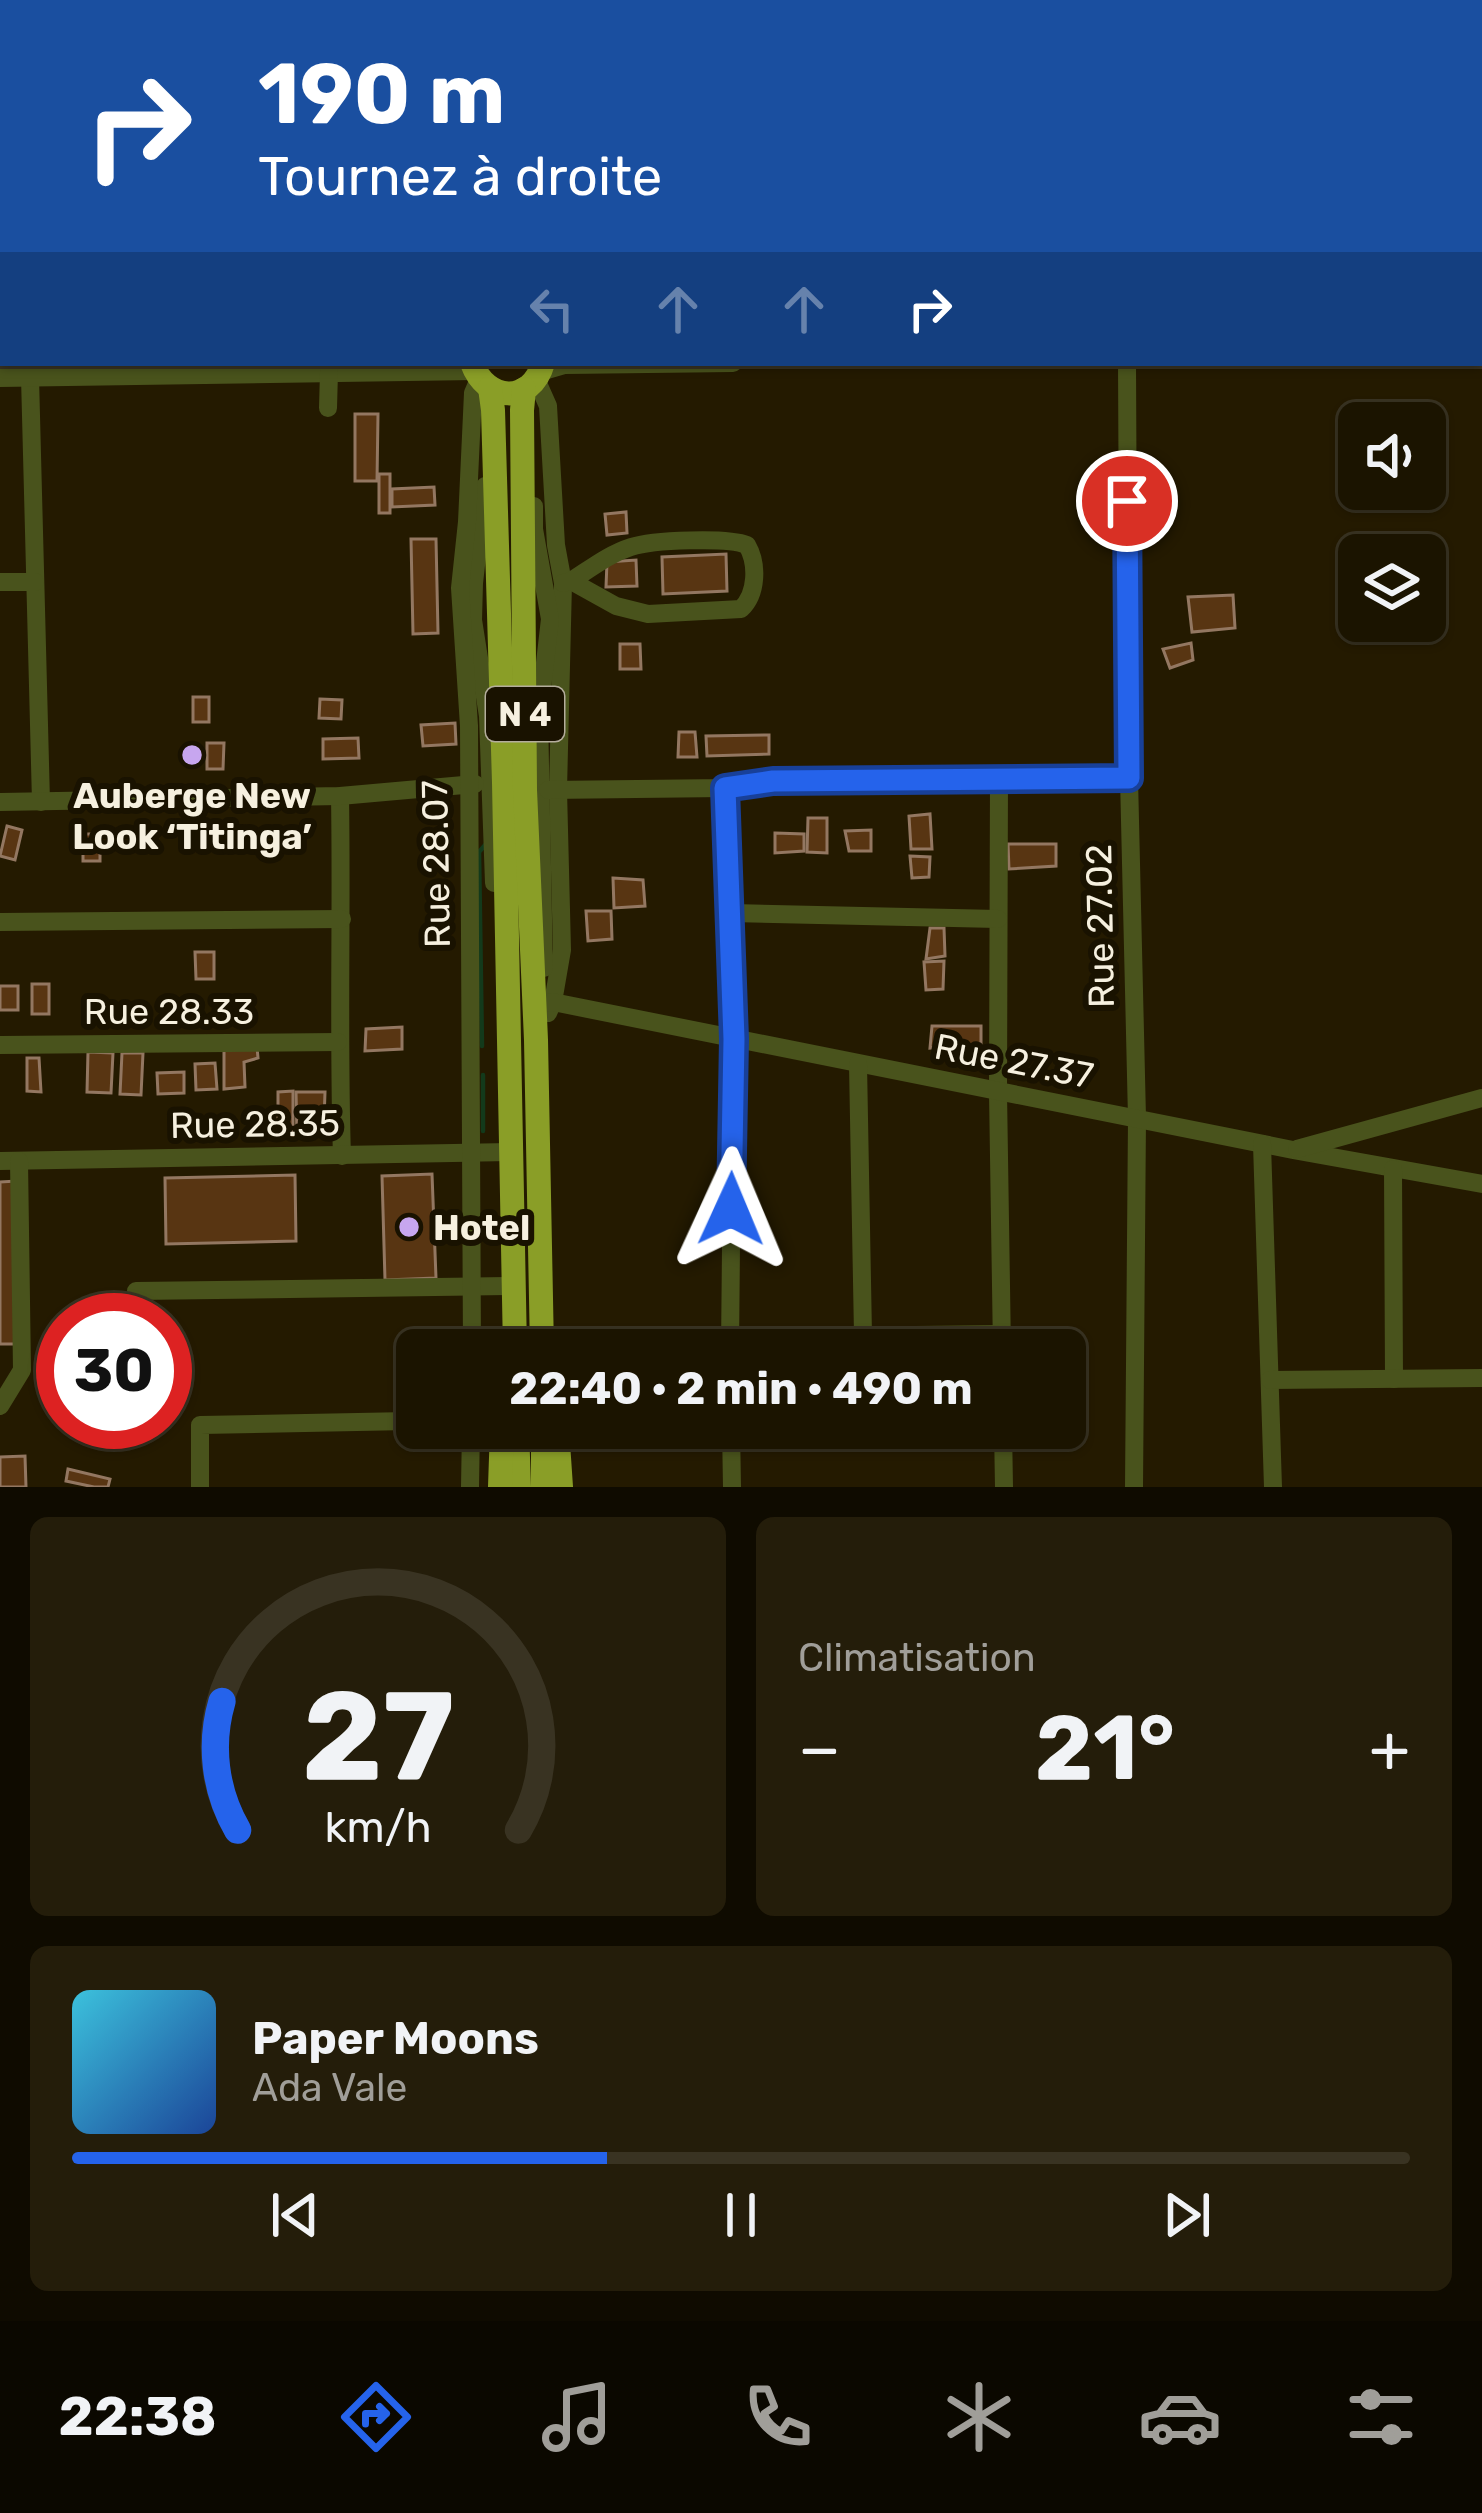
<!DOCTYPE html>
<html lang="fr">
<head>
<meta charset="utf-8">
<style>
  body { margin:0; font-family:Rubik,sans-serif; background:#241d0a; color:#f1f3f6; height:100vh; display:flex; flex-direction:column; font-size:45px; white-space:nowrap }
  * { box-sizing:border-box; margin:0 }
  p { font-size:39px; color:#a09e99 }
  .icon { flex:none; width:66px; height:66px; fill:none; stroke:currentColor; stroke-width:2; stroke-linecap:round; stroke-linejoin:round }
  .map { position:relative; height:1487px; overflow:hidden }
  .sheet { display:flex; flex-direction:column; gap:30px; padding:30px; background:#0f0b00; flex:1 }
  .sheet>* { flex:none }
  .banner { position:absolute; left:0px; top:0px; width:1482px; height:366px; box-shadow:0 3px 9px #0004,0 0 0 3px #393322; background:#1a4fa0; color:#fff; overflow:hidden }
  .fabs { position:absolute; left:1338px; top:402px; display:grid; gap:24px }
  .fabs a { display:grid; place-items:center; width:108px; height:108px; border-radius:18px; background:#1b1400; box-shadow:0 3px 9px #0004,0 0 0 3px #393322; font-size:60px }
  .speed { position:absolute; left:36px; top:1293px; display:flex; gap:24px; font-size:60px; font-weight:700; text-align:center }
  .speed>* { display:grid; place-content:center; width:156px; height:156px; border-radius:50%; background:#1b1400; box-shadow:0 3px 9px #0004,0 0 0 3px #393322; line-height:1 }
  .speed .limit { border:18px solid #d22; background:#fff; color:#111 }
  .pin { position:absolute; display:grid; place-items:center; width:102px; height:102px; color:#fff; margin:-51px; border:6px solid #fff; border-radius:50%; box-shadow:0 3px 12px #0007 }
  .me { position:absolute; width:132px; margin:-66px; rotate:1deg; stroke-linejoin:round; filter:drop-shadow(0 0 9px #0008) }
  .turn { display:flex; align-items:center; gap:42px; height:252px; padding:0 60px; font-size:54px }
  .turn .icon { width:156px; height:156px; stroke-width:2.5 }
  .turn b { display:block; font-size:84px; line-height:102px }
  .lanes { display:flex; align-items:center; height:114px; padding:0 60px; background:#0003; justify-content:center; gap:60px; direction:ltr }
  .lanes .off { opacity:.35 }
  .big { font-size:90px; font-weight:700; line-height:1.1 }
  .sheet .card { flex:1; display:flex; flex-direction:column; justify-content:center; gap:18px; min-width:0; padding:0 42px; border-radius:18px; background:#241d0a }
  .sheet .dial { align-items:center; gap:0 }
  .dial svg { height:312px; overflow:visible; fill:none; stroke:#393322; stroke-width:7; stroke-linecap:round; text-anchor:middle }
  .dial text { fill:#f1f3f6; stroke:none }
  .song { display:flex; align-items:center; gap:36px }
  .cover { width:144px; height:144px; border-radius:18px; background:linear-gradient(135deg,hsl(190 70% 55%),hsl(220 70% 35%)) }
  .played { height:12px; border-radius:6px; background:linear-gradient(90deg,#2563eb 40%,#393322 40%) }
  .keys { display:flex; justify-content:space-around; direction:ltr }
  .heat { display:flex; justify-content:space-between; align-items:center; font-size:66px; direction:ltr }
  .sheet .tiles { flex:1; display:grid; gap:30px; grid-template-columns:1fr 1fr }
  .card:last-child { grid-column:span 2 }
  .trip { position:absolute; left:396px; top:1329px; width:690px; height:120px; border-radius:18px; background:#1b1400; box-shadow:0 3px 9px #0004,0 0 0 3px #393322; font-weight:700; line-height:120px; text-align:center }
  .tabs { display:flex; height:192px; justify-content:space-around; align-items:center; background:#0b0800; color:#a09e99 }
  .tabs .icon { width:84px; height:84px }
  .tabs .selected { color:#2563eb }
  .tabs b { font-size:54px; color:#f1f3f6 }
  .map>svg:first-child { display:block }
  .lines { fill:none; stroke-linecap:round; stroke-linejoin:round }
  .stream { stroke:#133a1b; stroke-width:4.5 }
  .building { fill:#583512; stroke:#937761; stroke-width:3 }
  .minor { stroke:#49531c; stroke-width:18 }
  .highway { stroke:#8a9e27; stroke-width:24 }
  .route-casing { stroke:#184099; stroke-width:30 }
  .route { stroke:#2563eb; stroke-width:21 }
  .poi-dot { fill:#c7a6ef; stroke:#191200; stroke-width:4.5 }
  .labels { text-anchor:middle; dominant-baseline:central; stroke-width:12; stroke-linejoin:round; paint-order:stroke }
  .shield { fill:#191200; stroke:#b4ad9c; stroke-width:3 }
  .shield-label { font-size:33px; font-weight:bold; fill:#f6f0df }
  .poi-label { font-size:36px; font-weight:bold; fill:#f6f0df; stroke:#191200 }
  .street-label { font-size:36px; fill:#f6f0df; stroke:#191200 }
</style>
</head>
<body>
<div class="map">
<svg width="1482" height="1487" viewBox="0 0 1482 1487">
  <rect width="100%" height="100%" fill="#241a00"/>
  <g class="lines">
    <g class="stream">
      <path d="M482,1046L479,852L486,844"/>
      <path d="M483,1075V1131"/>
    </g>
  </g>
  <g class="building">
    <rect x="0" y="133" width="3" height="188"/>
    <path d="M355,414H378L377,481H355Z"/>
    <rect x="379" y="474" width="11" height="39"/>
    <path d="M434,487L435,505L392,507V489Z"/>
    <path d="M626,512L627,533L607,535L605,514Z"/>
    <path d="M411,539H436L438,633L413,634Z"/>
    <path d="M726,554L727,591L663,594L662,557Z"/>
    <path d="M636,560L637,586L606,587L607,562Z"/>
    <path d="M1233,595L1235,628L1192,632L1188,597Z"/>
    <path d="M1191,643L1193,660L1170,668L1163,649Z"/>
    <path d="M620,644H640L641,669H620Z"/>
    <rect x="193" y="697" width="16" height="25"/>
    <path d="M320,699L342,700L341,719L319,718Z"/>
    <path d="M455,723L456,744L423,746L421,725Z"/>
    <path d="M679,732H695L697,757H678Z"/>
    <path d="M769,735V754L707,756L706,736Z"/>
    <path d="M358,738L359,758L323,759V739Z"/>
    <path d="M207,743H224L223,769H207Z"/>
    <path d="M930,814L932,849H911L909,816Z"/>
    <path d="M808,818H827V853L807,852Z"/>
    <path d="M7,826L22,830L15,860L0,856Z"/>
    <path d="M871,830V851H849L845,831Z"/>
    <path d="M775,833L804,834V851L775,853Z"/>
    <rect x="83" y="834" width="17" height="27"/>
    <path d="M1008,844H1056V866L1009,869Z"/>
    <path d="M910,856L930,857L929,877L912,878Z"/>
    <path d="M613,878L643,880L645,906L614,908Z"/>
    <path d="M586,911H611L612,939L588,941Z"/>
    <path d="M930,928H944L945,956L926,959Z"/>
    <path d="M195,952H214V979H196Z"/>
    <path d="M944,961L943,989L926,990L924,962Z"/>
    <rect x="32" y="984" width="17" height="30"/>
    <rect x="0" y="986" width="18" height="24"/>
    <path d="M932,1026H981V1044L930,1048Z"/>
    <path d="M402,1027V1049L365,1051L366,1029Z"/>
    <path d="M224,1047H257L258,1058L244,1062L245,1087L224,1089Z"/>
    <path d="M88,1052L113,1053L111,1093L87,1092Z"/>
    <path d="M122,1053H143L141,1095L120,1094Z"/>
    <path d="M27,1058H39L41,1092L27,1091Z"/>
    <path d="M215,1063L217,1089L196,1090L195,1064Z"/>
    <path d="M184,1072V1093L158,1094L157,1073Z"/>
    <path d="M293,1091V1135L278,1134V1092Z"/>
    <path d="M296,1092H325L324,1121L311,1122V1135H297Z"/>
    <path d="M432,1174L436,1278L385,1280L382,1176Z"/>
    <path d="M295,1175L296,1241L166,1244L165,1178Z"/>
    <path d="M16,1181L18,1344H0V1182Z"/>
    <path d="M25,1456L26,1487H0V1457Z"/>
    <path d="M68,1469L110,1479L108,1487H94L66,1481Z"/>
  </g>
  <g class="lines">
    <g class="minor">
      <path d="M133,0V3"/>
      <path d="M286,0V3"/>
      <path d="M455,0V3"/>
      <path d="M477,0V3"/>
      <path d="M909,0V3"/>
      <path d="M1118,0V3"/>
      <path d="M1276,0V3"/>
      <path d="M1432,0V3"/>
      <path d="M531,3L532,0"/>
      <path d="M549,3V0"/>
      <path d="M0,56L3,63"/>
      <path d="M1479,58H1482"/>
      <path d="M0,127L3,126"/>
      <path d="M1479,332H1482"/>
      <path d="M1479,354H1482"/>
      <path d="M0,359H3"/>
      <path d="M1127,363L1129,778L1137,1118L1134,1487"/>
      <path d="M540,372L564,365L733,363"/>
      <path d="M30,377L41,802"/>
      <path d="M0,378L475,371"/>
      <path d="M536,379L548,406L556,545L563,583L558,790L562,950L553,1002L548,1013"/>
      <path d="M328,408L329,372"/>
      <path d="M485,486L474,583L473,620L488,716L494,883"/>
      <path d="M534,506V529L550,619L539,715L544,968"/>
      <path d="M0,582H35"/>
      <path d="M563,583L571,581C590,569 609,554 631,547C652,540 728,537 747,545C758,564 757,594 741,609L648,614L616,606L571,581"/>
      <path d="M999,779L998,1092L1002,1350"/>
      <path d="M725,788L733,1039L730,1350"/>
      <path d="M548,790L725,788L773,781L1129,778"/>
      <path d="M340,796C342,916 338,1036 342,1156"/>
      <path d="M0,802L340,796L475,784"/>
      <path d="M731,913L998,919"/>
      <path d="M0,922L342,919"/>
      <path d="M537,995L534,1003L553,1002L1293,1150L1482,1184"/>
      <path d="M0,1045L338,1042"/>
      <path d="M858,1064L863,1335"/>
      <path d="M1262,1144L1273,1487"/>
      <path d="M1297,1149L1482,1098"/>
      <path d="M0,1161L511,1152"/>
      <path d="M1393,1169L1394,1379"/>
      <path d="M136,1291L508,1286"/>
      <path d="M729,1337L1002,1334"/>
      <path d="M472,1350L469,726L460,588L467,522L473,393L479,379"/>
      <path d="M1270,1380L1482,1378"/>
      <path d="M0,1406L22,1370L19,1161"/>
      <path d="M731,1428L732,1487"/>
      <path d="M1003,1428L1004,1487"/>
      <path d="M200,1487V1425L409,1421"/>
      <path d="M470,1487L471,1428"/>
    </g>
    <g class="highway">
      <path d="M492,0V3"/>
      <path d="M517,0V3"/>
      <path d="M472,363C486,402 531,405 543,363"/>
      <path d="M490,388L493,410L504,783L515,1350"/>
      <path d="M524,389L522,410L525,790L536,1040L542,1350"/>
      <path d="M517,1428L519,1487"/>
      <path d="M557,1428L561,1487"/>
      <path d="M543,1441V1487"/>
      <path d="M500,1487L502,1428"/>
    </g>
  </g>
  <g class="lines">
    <defs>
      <path id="route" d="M731,1209L734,1039L725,788L773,781L1129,778L1127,501"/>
    </defs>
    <use href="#route" class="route-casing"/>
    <use href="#route" class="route"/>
  </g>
  <g class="poi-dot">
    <circle cx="192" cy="755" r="12"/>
    <circle cx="409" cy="1227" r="12"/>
  </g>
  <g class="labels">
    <rect class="shield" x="486" y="687" width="78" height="54" rx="9"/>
    <g class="shield-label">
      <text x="525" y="714">N 4</text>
    </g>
    <g class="poi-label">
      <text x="192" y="795">Auberge New<tspan x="192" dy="41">Look ‘Titinga’</tspan></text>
      <text x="433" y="1227" text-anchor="start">Hotel</text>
    </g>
    <g class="street-label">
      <text transform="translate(436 864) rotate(-91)">Rue 28.07</text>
      <text transform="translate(1100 926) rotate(-91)">Rue 27.02</text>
      <text x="169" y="1011">Rue 28.33</text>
      <text transform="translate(1014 1061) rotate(11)">Rue 27.37</text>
      <text transform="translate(255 1124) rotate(-1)">Rue 28.35</text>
    </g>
  </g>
</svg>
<div class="fabs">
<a><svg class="icon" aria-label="sound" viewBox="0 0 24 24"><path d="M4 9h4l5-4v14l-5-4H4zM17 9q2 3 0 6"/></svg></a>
<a><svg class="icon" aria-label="layers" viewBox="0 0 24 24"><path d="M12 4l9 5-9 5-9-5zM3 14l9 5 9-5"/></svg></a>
</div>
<div class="speed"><div class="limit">30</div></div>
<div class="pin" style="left:1127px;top:501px;background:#d93025"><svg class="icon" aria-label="arrive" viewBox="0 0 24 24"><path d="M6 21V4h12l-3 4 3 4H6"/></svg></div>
<svg class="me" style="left:731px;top:1209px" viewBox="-20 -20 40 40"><path d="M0-17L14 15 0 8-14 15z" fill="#2563eb" stroke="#fff" stroke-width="4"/></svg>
<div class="trip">22:40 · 2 min · 490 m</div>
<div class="banner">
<div class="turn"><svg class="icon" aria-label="right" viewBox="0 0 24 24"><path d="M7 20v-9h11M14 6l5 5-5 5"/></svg><div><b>190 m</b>Tournez à droite</div></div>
<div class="lanes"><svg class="icon off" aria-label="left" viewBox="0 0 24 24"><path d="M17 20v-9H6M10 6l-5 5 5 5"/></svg><svg class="icon off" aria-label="ahead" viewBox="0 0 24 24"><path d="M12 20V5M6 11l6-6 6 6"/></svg><svg class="icon off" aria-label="ahead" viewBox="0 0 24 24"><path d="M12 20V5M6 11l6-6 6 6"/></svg><svg class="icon" aria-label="right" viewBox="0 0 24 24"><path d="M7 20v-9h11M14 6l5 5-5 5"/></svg></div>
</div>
</div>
<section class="sheet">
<div class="tiles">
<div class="card dial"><svg viewBox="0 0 100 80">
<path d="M14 69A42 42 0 1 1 86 69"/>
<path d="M14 69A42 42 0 0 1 10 36" stroke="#2563eb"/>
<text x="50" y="56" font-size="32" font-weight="700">27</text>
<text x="50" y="72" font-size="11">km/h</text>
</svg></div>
<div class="card"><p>Climatisation</p>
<div class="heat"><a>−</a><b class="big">21°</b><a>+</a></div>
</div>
<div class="card">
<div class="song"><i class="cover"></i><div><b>Paper Moons</b><p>Ada Vale</p></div></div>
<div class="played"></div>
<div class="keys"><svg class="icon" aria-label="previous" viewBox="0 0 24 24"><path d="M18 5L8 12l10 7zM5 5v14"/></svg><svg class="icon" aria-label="pause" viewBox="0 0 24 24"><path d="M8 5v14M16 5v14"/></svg><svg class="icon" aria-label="next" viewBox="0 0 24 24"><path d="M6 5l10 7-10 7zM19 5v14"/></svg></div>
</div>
</div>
</section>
<nav class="tabs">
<b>22:38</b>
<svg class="icon selected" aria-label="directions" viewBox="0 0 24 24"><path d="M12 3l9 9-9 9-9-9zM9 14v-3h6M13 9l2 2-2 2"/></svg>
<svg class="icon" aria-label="music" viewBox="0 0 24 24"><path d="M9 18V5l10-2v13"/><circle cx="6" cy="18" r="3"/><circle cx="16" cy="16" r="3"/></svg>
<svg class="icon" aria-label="phone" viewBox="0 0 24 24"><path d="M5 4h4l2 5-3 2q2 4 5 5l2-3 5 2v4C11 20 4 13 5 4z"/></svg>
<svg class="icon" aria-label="climate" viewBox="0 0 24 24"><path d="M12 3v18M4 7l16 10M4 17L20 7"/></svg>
<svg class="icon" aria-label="car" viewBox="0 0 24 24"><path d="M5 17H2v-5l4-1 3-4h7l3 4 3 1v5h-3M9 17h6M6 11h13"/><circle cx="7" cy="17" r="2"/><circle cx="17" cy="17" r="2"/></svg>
<svg class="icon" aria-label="filters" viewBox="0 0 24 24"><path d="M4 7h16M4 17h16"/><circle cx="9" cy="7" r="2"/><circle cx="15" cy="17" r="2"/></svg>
</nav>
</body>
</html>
